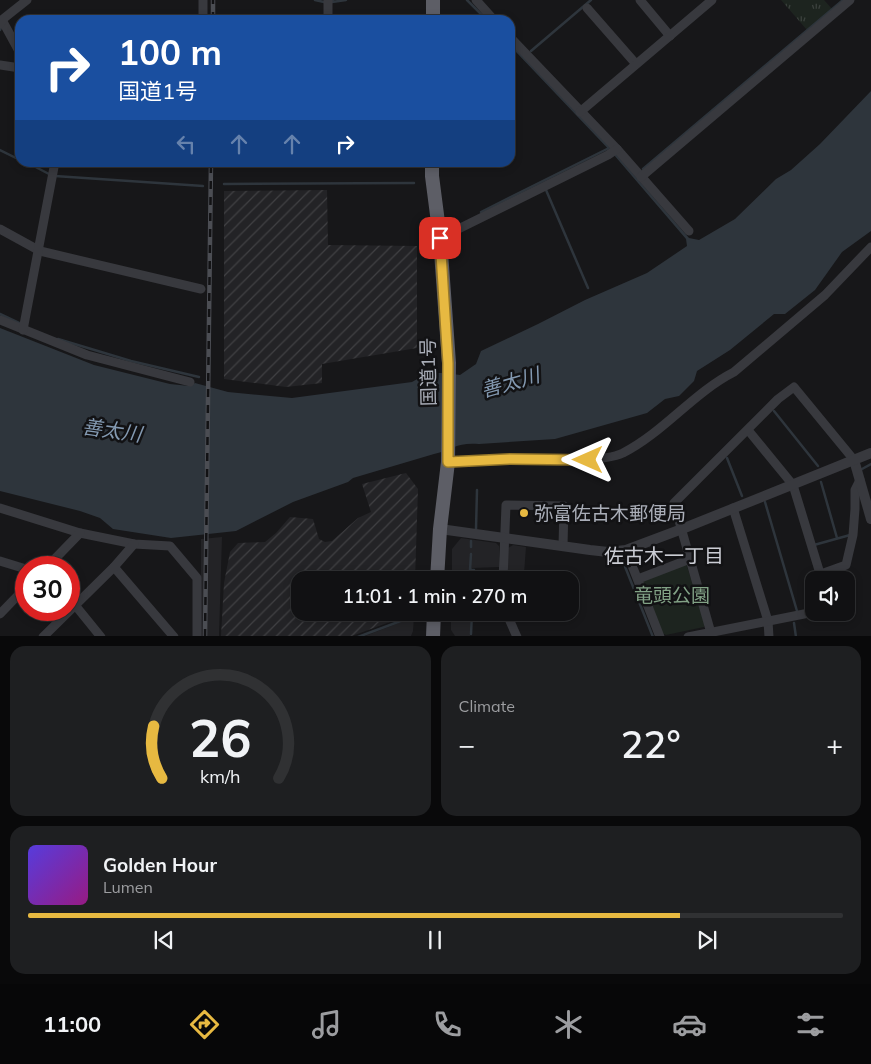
<!DOCTYPE html>
<html lang="en">
<head>
<meta charset="utf-8">
<style>
  body { margin:0; font-family:Mulish,"Noto Sans JP",sans-serif; background:#1e1f21; color:#f1f3f6; height:100vh; display:flex; flex-direction:column; font-size:19px; white-space:nowrap }
  * { box-sizing:border-box; margin:0 }
  p { font-size:16px; color:#9c9da0 }
  .icon { flex:none; width:28px; height:28px; fill:none; stroke:currentColor; stroke-width:2; stroke-linecap:round; stroke-linejoin:round }
  .map { position:relative; height:636px; overflow:hidden }
  .side { display:flex; flex-direction:column; gap:10px; padding:10px; background:#09090a; flex:1 }
  .side>* { flex:none }
  .hud { position:absolute; left:15px; top:15px; width:500px; height:152px; border-radius:15px; box-shadow:0 2px 8px #0003,0 0 0 1px #303133; background:#1a4fa0; color:#fff; overflow:hidden }
  .controls { position:absolute; left:805px; top:571px; display:grid; gap:10px }
  .controls a { display:grid; place-items:center; width:50px; height:50px; border-radius:10px; background:#111113; box-shadow:0 2px 8px #0003,0 0 0 1px #303133; font-size:25px }
  .speed { position:absolute; left:15px; top:556px; display:flex; gap:10px; font-size:25px; font-weight:700; text-align:center }
  .speed>* { display:grid; place-content:center; width:65px; height:65px; border-radius:50%; background:#111113; box-shadow:0 2px 8px #0003,0 0 0 1px #303133; line-height:1 }
  .speed .limit { border:8px solid #d22; background:#fff; color:#111 }
  .pin { position:absolute; display:grid; place-items:center; width:42px; height:42px; color:#fff; margin:-21px; border-radius:10px; box-shadow:0 2px 8px #0006 }
  .me { position:absolute; width:55px; margin:-28px; rotate:270deg; stroke-linejoin:round; filter:drop-shadow(0 0 4px #0008) }
  .turn { display:flex; align-items:center; gap:18px; height:105px; padding:0 20px; font-size:22px }
  .turn .icon { width:65px; height:65px; stroke-width:2.5 }
  .turn b { display:block; font-size:35px; line-height:42px }
  .lanes { display:flex; align-items:center; height:48px; padding:0 20px; background:#0003; justify-content:center; gap:25px; direction:ltr }
  .lanes .off { opacity:.35 }
  .big { font-size:38px; font-weight:600; line-height:1.1 }
  .side .widget { flex:1; display:flex; flex-direction:column; justify-content:center; gap:8px; min-width:0; padding:0 18px; border-radius:15px; background:#1e1f21 }
  .side .dial { align-items:center; gap:0 }
  .dial svg { height:130px; overflow:visible; fill:none; stroke:#303133; stroke-width:7; stroke-linecap:round; text-anchor:middle }
  .dial text { fill:#f1f3f6; stroke:none }
  .song { display:flex; align-items:center; gap:15px }
  .cover { width:60px; height:60px; border-radius:8px; background:linear-gradient(135deg,hsl(250 70% 55%),hsl(310 70% 35%)) }
  .played { height:5px; border-radius:2px; background:linear-gradient(90deg,#e7b941 80%,#303133 80%) }
  .keys { display:flex; justify-content:space-around; direction:ltr }
  .heat { display:flex; justify-content:space-between; align-items:center; font-size:28px; direction:ltr }
  .side .tiles { flex:1; display:grid; gap:10px; grid-template-columns:1fr 1fr }
  .widget:last-child { grid-column:span 2 }
  .trip { position:absolute; left:291px; top:571px; width:288px; height:50px; border-radius:15px; background:#111113; box-shadow:0 2px 8px #0003,0 0 0 1px #303133; font-weight:600; line-height:50px; text-align:center }
  .tab-bar { display:flex; height:80px; justify-content:space-around; align-items:center; background:#070708; color:#9c9da0 }
  .tab-bar .icon { width:35px; height:35px }
  .tab-bar .current { color:#e7b941 }
  .tab-bar b { font-size:22px; color:#f1f3f6 }
  .map>svg:first-child { display:block }
  .built { fill:#232326 }
  .industrial { fill:url(#industrial-furrows) }
  .grass { fill:url(#grass-tufts) }
  .park { fill:#1d241f }
  .water { fill:#2e353c }
  .lines { fill:none; stroke-linecap:round; stroke-linejoin:round }
  .stream { stroke:#2e353c; stroke-width:2.5 }
  .minor { stroke:#38393e; stroke-width:9 }
  .tertiary { stroke:#38393e; stroke-width:10 }
  .trunk { stroke:#5d5e66; stroke-width:14 }
  .rail-casing { stroke:#4b4d53; stroke-width:4.5 }
  .rail { stroke:#121214; stroke-width:2.5; stroke-dasharray:8; stroke-linecap:butt }
  .route-casing { stroke:#96782a; stroke-width:12 }
  .route { stroke:#e7b941; stroke-width:9 }
  .poi-dot { fill:#e7b941; stroke:#121214; stroke-width:2 }
  .labels { text-anchor:middle; dominant-baseline:central; stroke-width:5; stroke-linejoin:round; paint-order:stroke }
  .street-label { font-size:19px; fill:#aaaeb8; stroke:#121214 }
  .poi-label { font-size:19px; fill:#aaaeb8; stroke:#121214; text-anchor:start }
  .park-label { font-size:19px; fill:#82a286; stroke:#121214 }
  .water-label { font-size:20px; font-style:italic; fill:#8399b1; stroke:#121214 }
  .neighbourhood-label { font-size:20px; fill:#cbcdd4; stroke:#121214 }
</style>
</head>
<body>
<div class="map">
<svg width="871" height="637" viewBox="0 0 871 637">
  <defs>
    <pattern id="industrial-furrows" width="10" height="10" patternUnits="userSpaceOnUse" patternTransform="scale(1.25)"><rect width="10" height="10" fill="#232326"/><path d="M-1 1l2-2M0 10L10 0M9 11l2-2" fill="none" stroke="#404043"/></pattern>
    <pattern id="grass-tufts" width="24" height="20" patternUnits="userSpaceOnUse" patternTransform="scale(1.25)"><rect width="24" height="20" fill="#1d241f"/><path d="M3 7l-1-3M5 7V3M7 7l1-3M15 17l-1-3M17 17v-4M19 17l1-3" fill="none" stroke="#3b413d"/></pattern>
  </defs>
  <rect width="100%" height="100%" fill="#171719"/>
  <g class="built">
    <path d="M222,537L219,636L201,637V539Z"/>
    <path d="M461,538L496,543L499,546V567L472,568V580H452V549Z"/>
    <path d="M513,545L526,547L524,574L534,580H508V548Z"/>
    <path d="M451,613H471L470,636H455L451,630Z"/>
    <path d="M511,613H536L515,622Z"/>
    <path d="M414,617L413,631L411,636H365Z"/>
  </g>
  <g class="industrial">
    <path d="M327,190L328,245L417,246V348L322,364V383L286,387L224,379V191Z"/>
    <path d="M406,473L418,489L415,580H300V612L414,613L352,636H221L224,583L230,552L238,543L265,542L276,533L290,517L313,519L319,539L325,542L332,541L358,518L371,512L362,484Z"/>
  </g>
  <path class="grass" d="M781,0H824L832,9L807,30Z"/>
  <path class="park" d="M686,563L705,624L704,627L666,635L662,633L641,581Z"/>
  <path class="water" d="M871,91V231L842,252L815,290L785,314H774L730,350L697,371L694,381L679,396L665,399L647,413L555,439L479,444C458,442 453,449 434,454C407,462 380,470 353,478L348,482L293,502L236,531L171,538L113,529L100,518L80,511L0,491V328L94,365L170,384L189,386L195,383L228,392L292,398L412,382C430,371 440,372 460,375L476,364L481,351L538,324L585,300L647,273L687,246L686,239L614,155L616,154L689,238L699,240L735,219L776,179L791,170L820,144Z"/>
  <g class="lines">
    <g class="stream">
      <path d="M315,0L324,2"/>
      <path d="M333,0L332,2L346,0"/>
      <path d="M467,0L487,20"/>
      <path d="M0,30L1,28"/>
      <path d="M531,51L591,0"/>
      <path d="M0,150L20,160"/>
      <path d="M26,162L49,174"/>
      <path d="M643,169L843,0"/>
      <path d="M55,176L203,186"/>
      <path d="M224,184L414,183"/>
      <path d="M546,190L588,288"/>
      <path d="M481,212L609,148L510,44"/>
      <path d="M0,314L19,323"/>
      <path d="M58,339L131,361L199,377"/>
      <path d="M774,411L818,466"/>
      <path d="M727,458L742,496"/>
      <path d="M862,469L871,464"/>
      <path d="M821,482L837,538"/>
      <path d="M765,502L797,611"/>
      <path d="M476,529L477,490"/>
      <path d="M814,545L850,535"/>
      <path d="M471,547V541"/>
      <path d="M471,554L470,570H474V580"/>
      <path d="M622,559L653,637"/>
      <path d="M794,623L796,637"/>
      <path d="M471,634L472,612"/>
      <path d="M358,637L414,616"/>
    </g>
    <g class="minor">
      <path d="M203,0V20"/>
      <path d="M476,0L494,20"/>
      <path d="M640,0L670,36"/>
      <path d="M587,8L636,64"/>
      <path d="M2,20L20,53"/>
      <path d="M328,20V0"/>
      <path d="M0,24L3,19L27,0"/>
      <path d="M510,37L617,149L689,231"/>
      <path d="M0,65L20,68"/>
      <path d="M580,112L712,0"/>
      <path d="M641,177L850,0"/>
      <path d="M0,229L40,251L201,289"/>
      <path d="M440,238L608,155L617,149"/>
      <path d="M0,320L87,355L190,382"/>
      <path d="M23,330L55,162"/>
      <path d="M748,430L793,485L822,580"/>
      <path d="M448,462C469,460 491,459 513,459C540,459 599,464 623,453C664,432 693,393 734,372L825,295L871,247"/>
      <path d="M0,508L80,533L134,544L170,546L197,578V637"/>
      <path d="M733,508L768,621L769,637"/>
      <path d="M626,550L660,637"/>
      <path d="M0,561L26,569"/>
      <path d="M114,567L174,637"/>
      <path d="M46,568L80,533"/>
      <path d="M821,574L846,565L853,535L855,509V490L860,480"/>
      <path d="M638,579L690,559"/>
      <path d="M503,580L506,505L564,506L563,546"/>
      <path d="M75,605L101,637"/>
      <path d="M506,612L517,637"/>
      <path d="M0,614L26,587"/>
      <path d="M711,633L674,503L778,399L794,387L854,460"/>
      <path d="M43,637L114,567L134,544"/>
      <path d="M688,637L814,612"/>
    </g>
    <g class="tertiary">
      <path d="M854,460L871,519"/>
      <path d="M440,529L590,550L608,552L626,550L682,529L871,453"/>
    </g>
    <g class="trunk">
      <path d="M433,20V0"/>
      <path d="M432,162V176L440,238L449,363L448,462L440,529L437,580"/>
      <path d="M433,637L434,612"/>
    </g>
    <defs>
      <g id="rail">
        <path d="M213,20V0"/>
        <path d="M205,637L211,162"/>
      </g>
    </defs>
    <use href="#rail" class="rail-casing"/>
    <use href="#rail" class="rail"/>
  </g>
  <g class="lines">
    <defs>
      <path id="route" d="M440,238L448,363V462L510,459L588,460"/>
    </defs>
    <use href="#route" class="route-casing"/>
    <use href="#route" class="route"/>
  </g>
  <circle class="poi-dot" cx="524" cy="513" r="5"/>
  <g class="labels">
    <g class="street-label">
      <text transform="translate(428 372) rotate(-91)">国道1号</text>
    </g>
    <g class="poi-label">
      <text x="534" y="513">弥富佐古木郵便局</text>
    </g>
    <g class="park-label">
      <text x="672" y="595">竜頭公園</text>
    </g>
    <g class="water-label">
      <text transform="translate(510 382) rotate(-16)">善太川</text>
      <text transform="translate(112 430) rotate(8)">善太川</text>
    </g>
    <g class="neighbourhood-label">
      <text x="664" y="555">佐古木一丁目</text>
    </g>
  </g>
</svg>
<div class="controls">
<a><svg class="icon" aria-label="sound" viewBox="0 0 24 24"><path d="M4 9h4l5-4v14l-5-4H4zM17 9q2 3 0 6"/></svg></a>
</div>
<div class="speed"><div class="limit">30</div></div>
<div class="pin" style="left:440px;top:238px;background:#d93025"><svg class="icon" aria-label="arrive" viewBox="0 0 24 24"><path d="M6 21V4h12l-3 4 3 4H6"/></svg></div>
<svg class="me" style="left:588px;top:460px" viewBox="-20 -20 40 40"><path d="M0-17L14 15 0 8-14 15z" fill="#e7b941" stroke="#fff" stroke-width="4"/></svg>
<div class="trip">11:01 · 1 min · 270 m</div>
<div class="hud">
<div class="turn"><svg class="icon" aria-label="right" viewBox="0 0 24 24"><path d="M7 20v-9h11M14 6l5 5-5 5"/></svg><div><b>100 m</b>国道1号</div></div>
<div class="lanes"><svg class="icon off" aria-label="left" viewBox="0 0 24 24"><path d="M17 20v-9H6M10 6l-5 5 5 5"/></svg><svg class="icon off" aria-label="ahead" viewBox="0 0 24 24"><path d="M12 20V5M6 11l6-6 6 6"/></svg><svg class="icon off" aria-label="ahead" viewBox="0 0 24 24"><path d="M12 20V5M6 11l6-6 6 6"/></svg><svg class="icon" aria-label="right" viewBox="0 0 24 24"><path d="M7 20v-9h11M14 6l5 5-5 5"/></svg></div>
</div>
</div>
<section class="side">
<div class="tiles">
<div class="widget dial"><svg viewBox="0 0 100 80">
<path d="M14 69A42 42 0 1 1 86 69"/>
<path d="M14 69A42 42 0 0 1 9 37" stroke="#e7b941"/>
<text x="50" y="56" font-size="32" font-weight="700">26</text>
<text x="50" y="72" font-size="11">km/h</text>
</svg></div>
<div class="widget"><p>Climate</p>
<div class="heat"><a>−</a><b class="big">22°</b><a>+</a></div>
</div>
<div class="widget">
<div class="song"><i class="cover"></i><div><b>Golden Hour</b><p>Lumen</p></div></div>
<div class="played"></div>
<div class="keys"><svg class="icon" aria-label="previous" viewBox="0 0 24 24"><path d="M18 5L8 12l10 7zM5 5v14"/></svg><svg class="icon" aria-label="pause" viewBox="0 0 24 24"><path d="M8 5v14M16 5v14"/></svg><svg class="icon" aria-label="next" viewBox="0 0 24 24"><path d="M6 5l10 7-10 7zM19 5v14"/></svg></div>
</div>
</div>
</section>
<nav class="tab-bar">
<b>11:00</b>
<svg class="icon current" aria-label="directions" viewBox="0 0 24 24"><path d="M12 3l9 9-9 9-9-9zM9 14v-3h6M13 9l2 2-2 2"/></svg>
<svg class="icon" aria-label="music" viewBox="0 0 24 24"><path d="M9 18V5l10-2v13"/><circle cx="6" cy="18" r="3"/><circle cx="16" cy="16" r="3"/></svg>
<svg class="icon" aria-label="phone" viewBox="0 0 24 24"><path d="M5 4h4l2 5-3 2q2 4 5 5l2-3 5 2v4C11 20 4 13 5 4z"/></svg>
<svg class="icon" aria-label="climate" viewBox="0 0 24 24"><path d="M12 3v18M4 7l16 10M4 17L20 7"/></svg>
<svg class="icon" aria-label="car" viewBox="0 0 24 24"><path d="M5 17H2v-5l4-1 3-4h7l3 4 3 1v5h-3M9 17h6M6 11h13"/><circle cx="7" cy="17" r="2"/><circle cx="17" cy="17" r="2"/></svg>
<svg class="icon" aria-label="filters" viewBox="0 0 24 24"><path d="M4 7h16M4 17h16"/><circle cx="9" cy="7" r="2"/><circle cx="15" cy="17" r="2"/></svg>
</nav>
</body>
</html>
